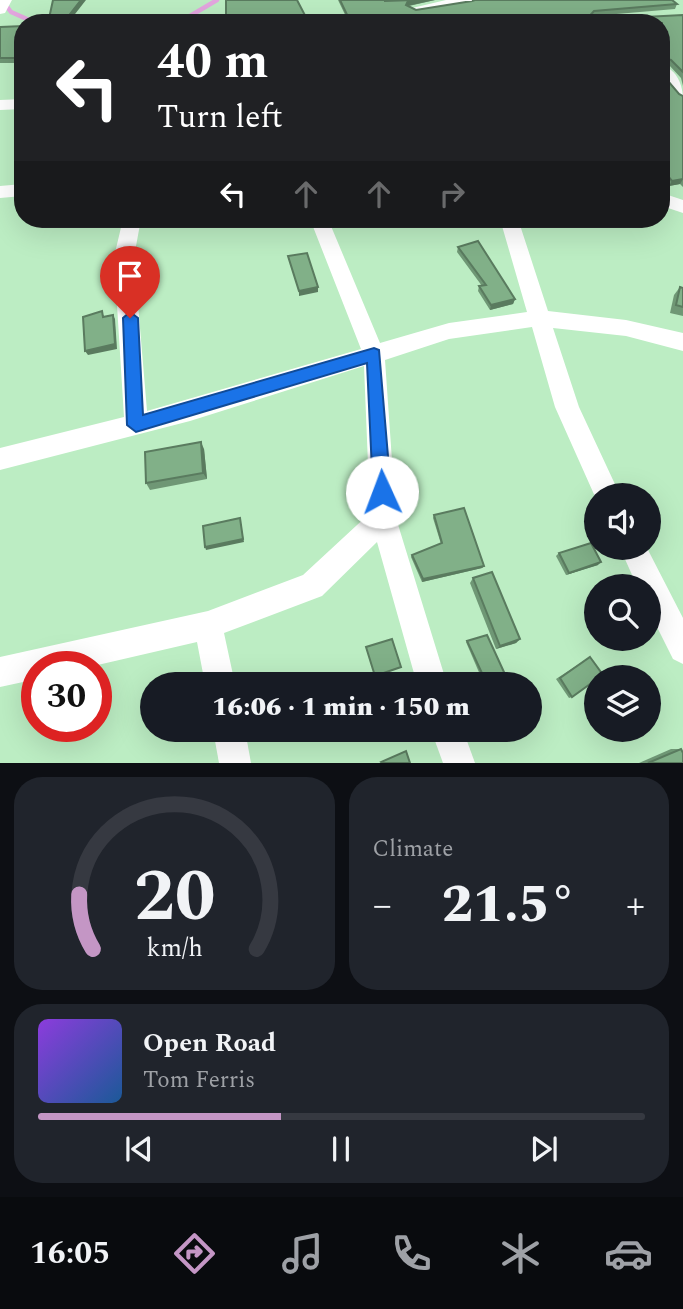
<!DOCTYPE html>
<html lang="en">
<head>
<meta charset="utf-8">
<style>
  body { margin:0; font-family:Spectral,serif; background:#20242c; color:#f1f3f6; height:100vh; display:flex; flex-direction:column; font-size:26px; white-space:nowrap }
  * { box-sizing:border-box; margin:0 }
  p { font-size:23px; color:#9ea1a6 }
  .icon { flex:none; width:38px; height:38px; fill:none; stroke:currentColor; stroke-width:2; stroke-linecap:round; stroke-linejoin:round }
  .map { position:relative; height:763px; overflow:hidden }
  .panel { display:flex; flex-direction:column; gap:14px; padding:14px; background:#0d0f14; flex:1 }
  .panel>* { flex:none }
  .hud { position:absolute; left:14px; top:14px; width:656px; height:214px; border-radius:28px; box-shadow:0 7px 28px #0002; background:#202124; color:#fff; overflow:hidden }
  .fabs { position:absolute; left:584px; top:483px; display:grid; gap:14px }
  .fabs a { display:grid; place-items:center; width:77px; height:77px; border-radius:50%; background:#171b24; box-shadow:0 7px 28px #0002; font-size:35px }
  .speed { position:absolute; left:21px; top:651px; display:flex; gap:14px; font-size:35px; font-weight:700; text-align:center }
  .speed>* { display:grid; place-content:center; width:91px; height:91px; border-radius:50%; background:#171b24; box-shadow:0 7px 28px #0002; line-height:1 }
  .speed .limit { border:10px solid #d22; background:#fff; color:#111 }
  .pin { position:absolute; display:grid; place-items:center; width:60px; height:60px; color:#fff; margin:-72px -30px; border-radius:50% 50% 50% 0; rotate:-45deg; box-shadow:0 0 7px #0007 }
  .pin .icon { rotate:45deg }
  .me { position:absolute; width:77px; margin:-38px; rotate:358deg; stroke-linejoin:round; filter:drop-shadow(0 0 5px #0008) }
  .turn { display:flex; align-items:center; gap:24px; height:147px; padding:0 28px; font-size:32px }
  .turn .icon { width:91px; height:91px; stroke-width:2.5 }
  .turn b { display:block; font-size:49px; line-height:60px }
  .lanes { display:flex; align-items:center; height:66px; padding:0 28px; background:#0003; justify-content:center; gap:35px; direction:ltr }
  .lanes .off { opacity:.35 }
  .big { font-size:52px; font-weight:800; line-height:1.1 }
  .panel .card { flex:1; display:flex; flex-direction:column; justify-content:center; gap:10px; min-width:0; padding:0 24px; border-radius:28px; background:#20242c }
  .panel .dial { align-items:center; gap:0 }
  .dial svg { height:182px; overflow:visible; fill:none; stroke:#363941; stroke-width:7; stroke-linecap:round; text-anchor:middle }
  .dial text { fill:#f1f3f6; stroke:none }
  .song { display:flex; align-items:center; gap:21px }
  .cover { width:84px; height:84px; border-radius:10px; background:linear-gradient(135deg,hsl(270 70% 55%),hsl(210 70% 35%)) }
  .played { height:7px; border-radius:4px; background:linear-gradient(90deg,#c496c5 40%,#363941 40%) }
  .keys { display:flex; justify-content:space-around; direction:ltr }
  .heat { display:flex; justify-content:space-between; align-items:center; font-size:38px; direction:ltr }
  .panel .tiles { flex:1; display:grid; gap:14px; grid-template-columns:1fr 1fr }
  .card:last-child { grid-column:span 2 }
  .trip { position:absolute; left:140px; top:672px; width:402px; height:70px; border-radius:35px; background:#171b24; box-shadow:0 7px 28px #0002; font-weight:800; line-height:70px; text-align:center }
  .tabs { display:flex; height:112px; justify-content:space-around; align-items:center; background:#090b0e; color:#9ea1a6 }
  .tabs .icon { width:49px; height:49px }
  .tabs .active { color:#c496c5 }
  .tabs b { font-size:32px; color:#f1f3f6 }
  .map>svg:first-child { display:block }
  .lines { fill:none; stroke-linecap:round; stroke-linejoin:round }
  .stream { stroke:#e3a6df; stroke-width:4.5 }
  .minor { fill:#fff; fill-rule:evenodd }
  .wall { fill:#6f9775 }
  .shaded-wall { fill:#5a7b5f }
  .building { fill:#81b088; stroke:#5a7b5f; stroke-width:2 }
  .route { fill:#1a73e8; stroke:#114b97; stroke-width:2 }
</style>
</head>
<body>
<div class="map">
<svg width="683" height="763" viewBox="0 0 683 763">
  <rect width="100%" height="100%" fill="#bcedc3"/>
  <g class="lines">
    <g class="stream">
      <path d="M2,0L11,12L36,23"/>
      <path d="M178,23L217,0"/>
    </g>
    <g class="minor">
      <path d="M0,0H12L5,13L0,14Z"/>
      <path d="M446,0H478L471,4L415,13L408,9Z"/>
      <path d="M662,65C677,70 683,85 683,100L678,98L662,78Z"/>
      <path d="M23,99V109L0,110V100Z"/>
      <path d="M23,184V196L0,198V186Z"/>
      <path d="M662,193L683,200V213L662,206Z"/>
      <path d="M123,219H141L134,257L147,411L361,349L310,219H328L380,343L449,323L527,312L500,219H518L548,311L626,320L683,333V351L626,336L553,328L579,407L620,495H597V501L555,407L532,327L449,339L385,360L396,518L447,684H417L377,542L322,596L224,633L235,684H205L197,642L89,667H37V679L0,687V657L208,611L303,575L370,513L364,366L190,421L0,470V448L124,417L114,257Z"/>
      <path d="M620,548H647L683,618V664L673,659L649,611V586H637Z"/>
      <path d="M213,730H245L251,763H219Z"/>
      <path d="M431,730H463L475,763H443Z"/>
    </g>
  </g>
  <g class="wall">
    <path d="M338,0H385V1L435,0L409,6L416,10L677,4L675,9L593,16L590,19L683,15V86L681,78L669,65L662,64V74L679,94L683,96V187L680,184L669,186L662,178V23H349Z"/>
    <path d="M23,26V63H0V27Z"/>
    <path d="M458,247L515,299L513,304L490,310L478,291L479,286H482L457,252Z"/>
    <path d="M680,287L683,288V316L670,313L674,295Z"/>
    <path d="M204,449L207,479L150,490L146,483Z"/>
    <path d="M434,515L484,566L482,568L422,582L411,557L412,555L441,544L433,518Z"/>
    <path d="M559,553L598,565L566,575L556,556Z"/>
    <path d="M473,578L520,639L516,643L496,649L470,583Z"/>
    <path d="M467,641L507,684H484L466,642Z"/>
    <path d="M590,657L572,697L569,698L556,679Z"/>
    <path d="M671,749H681L683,763H639Z"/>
  </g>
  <g class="shaded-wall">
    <path d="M81,0H86L68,23H63Z"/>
    <path d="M414,0H435L407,6L406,5L408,1Z"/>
    <path d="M683,179L680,184L669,186L672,181Z"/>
    <path d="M318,287V292L299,296V291Z"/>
    <path d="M515,299L513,304L490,310L491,305Z"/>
    <path d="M113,315L115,319L117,349L88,355L85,351Z"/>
    <path d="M201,442L204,449L207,479L203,473Z"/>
    <path d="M240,518L244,542L206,550L205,547Z"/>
    <path d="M601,562L598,565L566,575L569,573Z"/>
    <path d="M484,566L482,568L422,582L423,579Z"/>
    <path d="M520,639L516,643L496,649L500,646Z"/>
  </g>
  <g class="building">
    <path d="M53,0H81L63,23H48Z"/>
    <path d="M226,0H297L309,23H226Z"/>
    <path d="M340,0H385V1L414,0L408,1L406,5L416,10L472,1L475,0H672L677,4L594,11L586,20L683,15V72L671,60L662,58V74L679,94L683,96V179L672,181L662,169V23H351Z"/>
    <path d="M23,26V58H0V27Z"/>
    <path d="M478,241L515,299L491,305L479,286L486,285L458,247Z"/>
    <path d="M307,253L318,287L299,291L288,256Z"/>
    <path d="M680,287L683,288V307L676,305Z"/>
    <path d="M102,311L103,317L113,315L115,344L85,351L83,317Z"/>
    <path d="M201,442L203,473L146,483L145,452Z"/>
    <path d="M464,508L484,566L423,579L412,555L442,543L434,515Z"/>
    <path d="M240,518L243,539L205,547L203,526Z"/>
    <path d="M591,543L601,562L569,573L559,553Z"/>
    <path d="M492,572L520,639L500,646L473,578Z"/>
    <path d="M487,635L509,683L487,684L467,641Z"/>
    <path d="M392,639L401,667L375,676L366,647Z"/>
    <path d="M590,657L603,675L599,677H597V679L572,697L560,678Z"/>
    <path d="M681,749L683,753V763H648Z"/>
    <path d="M406,751L410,763H382L381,762Z"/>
  </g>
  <path class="route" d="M130,312L138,318L143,415L374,348L379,350L391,492L389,498L382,500L376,498L373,492L367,363L136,432L127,425L123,318Z"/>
</svg>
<div class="fabs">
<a><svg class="icon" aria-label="sound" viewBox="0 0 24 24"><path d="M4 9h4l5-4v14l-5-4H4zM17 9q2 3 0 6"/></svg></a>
<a><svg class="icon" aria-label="search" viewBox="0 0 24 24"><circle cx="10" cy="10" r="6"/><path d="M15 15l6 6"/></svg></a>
<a><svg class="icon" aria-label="layers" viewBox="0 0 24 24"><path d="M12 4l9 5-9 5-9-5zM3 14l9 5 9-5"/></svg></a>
</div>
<div class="speed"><div class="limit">30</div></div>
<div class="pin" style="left:130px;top:318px;background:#d93025"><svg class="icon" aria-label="arrive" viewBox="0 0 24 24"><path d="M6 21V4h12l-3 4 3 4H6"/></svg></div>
<svg class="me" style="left:382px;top:492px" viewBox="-20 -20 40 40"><circle r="19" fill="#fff"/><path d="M0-13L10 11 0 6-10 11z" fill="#1a73e8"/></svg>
<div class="trip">16:06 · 1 min · 150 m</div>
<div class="hud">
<div class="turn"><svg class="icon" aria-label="left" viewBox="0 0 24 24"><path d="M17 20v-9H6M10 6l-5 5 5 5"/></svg><div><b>40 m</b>Turn left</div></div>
<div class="lanes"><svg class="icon" aria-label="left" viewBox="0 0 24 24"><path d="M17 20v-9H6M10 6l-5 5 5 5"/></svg><svg class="icon off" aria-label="ahead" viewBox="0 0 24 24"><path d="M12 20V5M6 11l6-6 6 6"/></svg><svg class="icon off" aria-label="ahead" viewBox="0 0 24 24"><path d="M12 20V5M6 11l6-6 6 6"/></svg><svg class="icon off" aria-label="right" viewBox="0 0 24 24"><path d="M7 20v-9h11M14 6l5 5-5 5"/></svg></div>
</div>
</div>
<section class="panel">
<div class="tiles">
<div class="card dial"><svg viewBox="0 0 100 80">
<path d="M14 69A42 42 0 1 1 86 69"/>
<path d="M14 69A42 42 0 0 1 8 45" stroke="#c496c5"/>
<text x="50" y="56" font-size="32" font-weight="700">20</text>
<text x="50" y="72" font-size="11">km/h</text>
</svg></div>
<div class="card"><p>Climate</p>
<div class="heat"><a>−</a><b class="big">21.5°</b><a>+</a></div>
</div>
<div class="card">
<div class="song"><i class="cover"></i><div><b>Open Road</b><p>Tom Ferris</p></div></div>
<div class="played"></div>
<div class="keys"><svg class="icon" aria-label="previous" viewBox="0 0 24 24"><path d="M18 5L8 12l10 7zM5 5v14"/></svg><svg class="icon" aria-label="pause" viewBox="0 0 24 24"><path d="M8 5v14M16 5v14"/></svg><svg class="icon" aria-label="next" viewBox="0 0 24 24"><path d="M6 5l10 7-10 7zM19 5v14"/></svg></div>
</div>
</div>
</section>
<nav class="tabs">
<b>16:05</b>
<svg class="icon active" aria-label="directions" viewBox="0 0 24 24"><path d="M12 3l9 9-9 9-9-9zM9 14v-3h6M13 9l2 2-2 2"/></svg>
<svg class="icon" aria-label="music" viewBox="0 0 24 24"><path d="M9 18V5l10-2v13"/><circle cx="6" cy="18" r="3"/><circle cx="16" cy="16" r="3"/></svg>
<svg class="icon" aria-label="phone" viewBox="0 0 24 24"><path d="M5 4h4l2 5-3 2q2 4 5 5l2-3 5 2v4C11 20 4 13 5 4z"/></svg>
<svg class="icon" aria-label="climate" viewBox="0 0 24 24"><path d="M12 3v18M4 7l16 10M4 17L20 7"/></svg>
<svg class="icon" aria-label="car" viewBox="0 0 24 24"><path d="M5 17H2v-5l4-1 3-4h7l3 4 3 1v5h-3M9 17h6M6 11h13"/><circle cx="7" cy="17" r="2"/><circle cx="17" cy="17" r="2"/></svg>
</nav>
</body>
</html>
